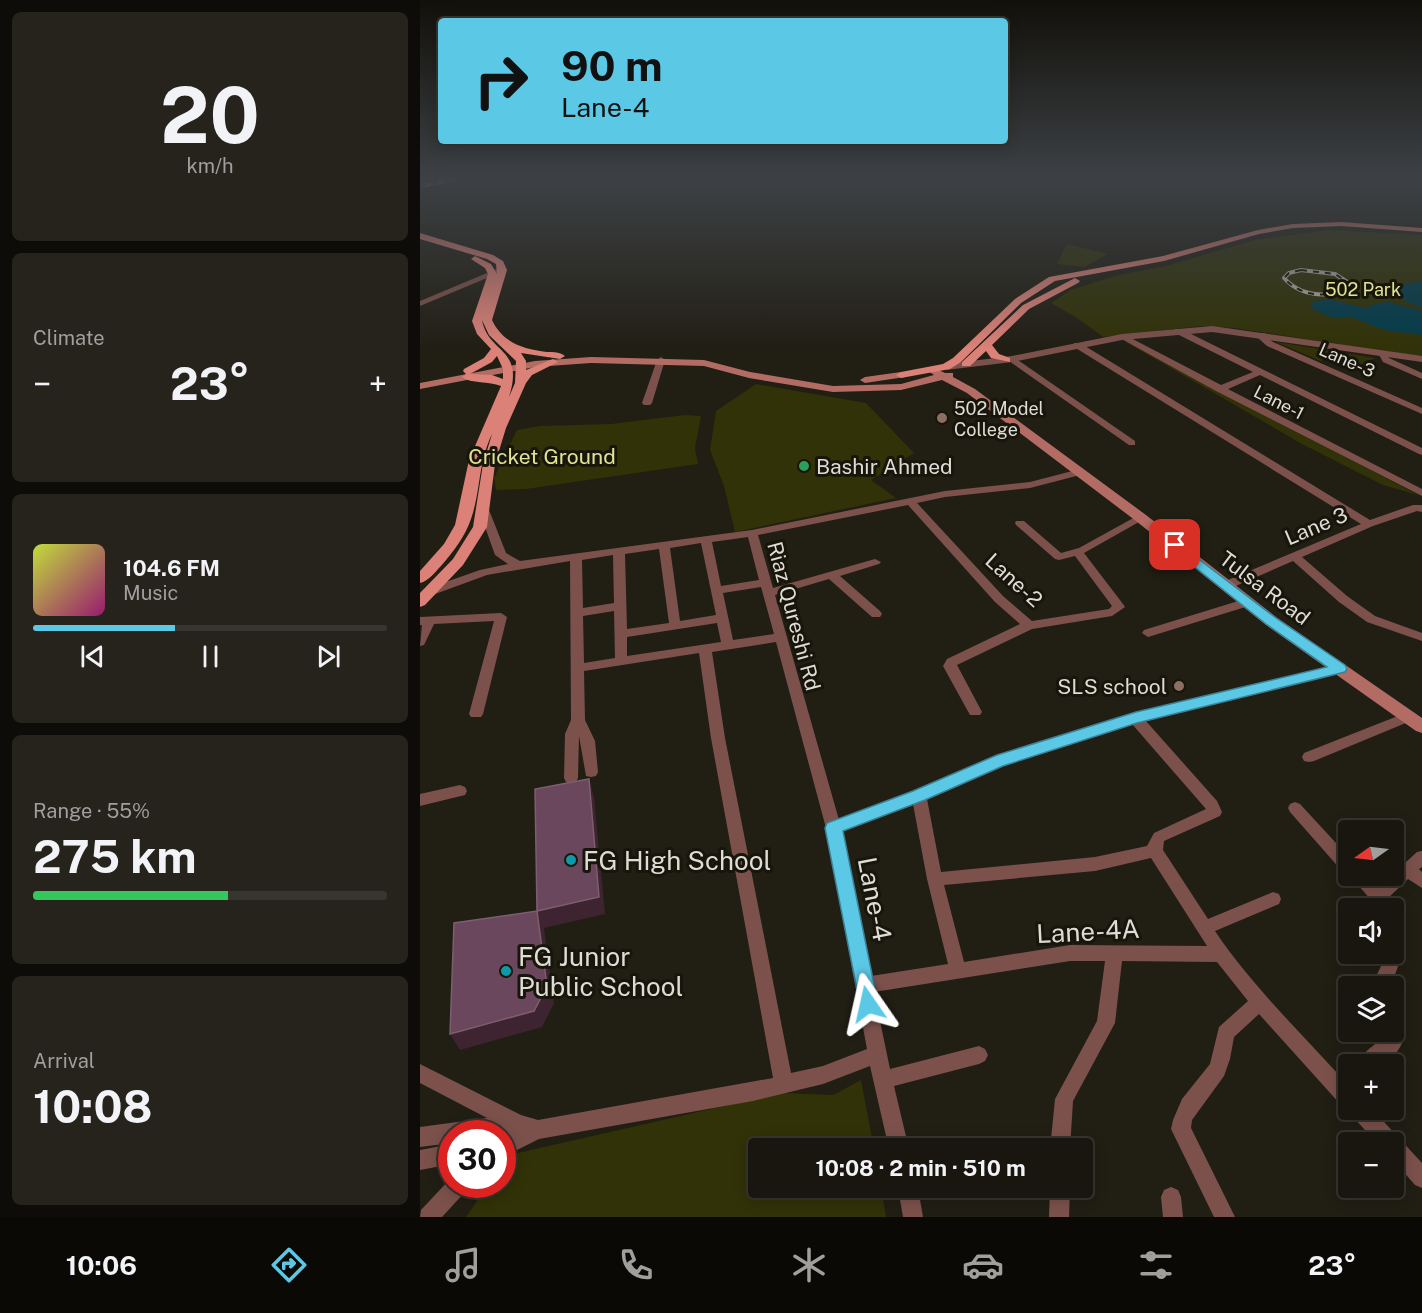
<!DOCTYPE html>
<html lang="en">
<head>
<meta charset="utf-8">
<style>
  body { margin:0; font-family:"Public Sans",sans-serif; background:#26231d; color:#f1f3f6; height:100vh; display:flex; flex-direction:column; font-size:22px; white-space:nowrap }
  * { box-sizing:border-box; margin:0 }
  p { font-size:20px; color:#9f9f9e }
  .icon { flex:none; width:33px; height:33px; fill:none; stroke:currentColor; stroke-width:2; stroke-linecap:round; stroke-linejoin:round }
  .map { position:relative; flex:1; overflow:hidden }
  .side { display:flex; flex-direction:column; gap:12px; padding:12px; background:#0e0c08; width:420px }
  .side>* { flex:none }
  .top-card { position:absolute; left:18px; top:18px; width:570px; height:126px; border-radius:6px; box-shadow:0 3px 15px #0003,0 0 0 2px #37352f; background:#5bc8e6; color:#111; overflow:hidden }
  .needle { width:39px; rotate:256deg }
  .buttons { position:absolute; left:918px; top:820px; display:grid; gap:12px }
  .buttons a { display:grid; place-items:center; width:66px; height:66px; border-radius:6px; background:#19160f; box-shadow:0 3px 15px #0003,0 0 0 2px #37352f; font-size:30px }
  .speed { position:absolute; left:18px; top:1120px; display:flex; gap:12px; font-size:30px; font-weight:700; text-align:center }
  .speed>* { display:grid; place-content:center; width:78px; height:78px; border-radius:50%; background:#19160f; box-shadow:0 3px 15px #0003,0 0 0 2px #37352f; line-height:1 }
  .speed .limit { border:9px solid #d22; background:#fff; color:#111 }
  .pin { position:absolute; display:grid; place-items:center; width:51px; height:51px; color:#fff; margin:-26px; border-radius:12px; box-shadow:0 3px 9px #0006 }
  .me { position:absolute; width:66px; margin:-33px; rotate:349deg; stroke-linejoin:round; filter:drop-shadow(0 0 4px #0008) }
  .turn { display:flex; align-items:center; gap:21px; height:126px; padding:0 24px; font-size:27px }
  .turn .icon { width:78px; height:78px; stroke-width:2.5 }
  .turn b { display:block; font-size:42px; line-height:51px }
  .big { font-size:45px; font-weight:700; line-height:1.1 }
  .side .tile { flex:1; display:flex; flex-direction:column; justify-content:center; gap:9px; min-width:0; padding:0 21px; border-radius:9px; background:#26231d }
  .side .dial { align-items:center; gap:0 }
  .dial b { font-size:78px; line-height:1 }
  .song { display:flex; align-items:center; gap:18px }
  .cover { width:72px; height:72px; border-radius:9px; background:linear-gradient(135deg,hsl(70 70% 55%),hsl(320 70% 35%)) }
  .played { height:6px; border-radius:3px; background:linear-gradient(90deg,#5bc8e6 40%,#37352f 40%) }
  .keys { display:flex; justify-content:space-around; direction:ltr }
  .heat { display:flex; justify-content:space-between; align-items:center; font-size:33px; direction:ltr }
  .charge { height:9px; border-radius:4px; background:linear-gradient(90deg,#34c759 55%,#37352f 0) }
  .trip { position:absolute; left:328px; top:1138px; width:345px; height:60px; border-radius:6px; background:#19160f; box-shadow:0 3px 15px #0003,0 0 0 2px #37352f; font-weight:700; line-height:60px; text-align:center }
  .dock { display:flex; height:96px; justify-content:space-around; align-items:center; background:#0a0906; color:#9f9f9e }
  .dock .icon { width:42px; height:42px }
  .dock .current { color:#5bc8e6 }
  .dock b { font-size:27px; color:#f1f3f6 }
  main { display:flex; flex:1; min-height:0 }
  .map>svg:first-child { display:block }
  .green { fill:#313207 }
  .water { fill:#033c4b }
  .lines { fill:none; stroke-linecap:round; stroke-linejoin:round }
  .minor { fill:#7c514c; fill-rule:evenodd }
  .tertiary { fill:#7c514c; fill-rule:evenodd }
  .secondary { fill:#b26c64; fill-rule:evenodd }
  .primary { fill:#db8178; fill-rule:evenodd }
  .rail-casing { stroke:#afada6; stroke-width:4 }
  .rail { stroke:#18150b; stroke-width:2; stroke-dasharray:6; stroke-linecap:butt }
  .shaded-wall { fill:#3e2430 }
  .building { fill:#6a475c; stroke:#7c5e6f; stroke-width:1.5 }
  .route { fill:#5bc8e6; stroke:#3b8296; stroke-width:1.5 }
  .education-dot { fill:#8d6e63; stroke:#18150b; stroke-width:2 }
  .leisure-dot { fill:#2e9e5b; stroke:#18150b; stroke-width:2 }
  .culture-dot { fill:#0f9aa8; stroke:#18150b; stroke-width:2 }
  .labels { text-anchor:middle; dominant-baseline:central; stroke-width:6; stroke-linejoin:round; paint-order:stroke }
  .far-park-label { font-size:18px; fill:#dfe492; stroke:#18150b }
  .far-street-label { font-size:18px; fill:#dedcd6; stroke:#18150b }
  .far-poi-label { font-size:18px; fill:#dedcd6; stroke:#18150b; text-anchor:start }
  .park-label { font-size:21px; fill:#dfe492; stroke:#18150b }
  .poi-label { font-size:21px; fill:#dedcd6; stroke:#18150b; text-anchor:start }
  .street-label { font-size:21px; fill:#dedcd6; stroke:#18150b }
  .near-poi-label { font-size:26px; fill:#dedcd6; stroke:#18150b; text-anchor:start }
  .near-street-label { font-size:26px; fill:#dedcd6; stroke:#18150b }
</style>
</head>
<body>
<main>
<section class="side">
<div class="tile dial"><b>20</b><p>km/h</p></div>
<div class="tile"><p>Climate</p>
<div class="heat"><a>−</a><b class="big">23°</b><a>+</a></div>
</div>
<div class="tile">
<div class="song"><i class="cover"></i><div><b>104.6 FM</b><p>Music</p></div></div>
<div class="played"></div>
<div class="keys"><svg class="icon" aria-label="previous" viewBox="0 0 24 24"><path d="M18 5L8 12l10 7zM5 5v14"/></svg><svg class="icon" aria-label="pause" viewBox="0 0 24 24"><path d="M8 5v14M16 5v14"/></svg><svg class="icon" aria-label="next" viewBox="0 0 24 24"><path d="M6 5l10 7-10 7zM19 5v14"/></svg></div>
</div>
<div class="tile"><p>Range · 55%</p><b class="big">275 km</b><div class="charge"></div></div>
<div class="tile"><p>Arrival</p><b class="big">10:08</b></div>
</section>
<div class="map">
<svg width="1002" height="1217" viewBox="0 0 1002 1217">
  <rect width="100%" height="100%" fill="#211e14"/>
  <g class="green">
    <path d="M909,230L1002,235V357L815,328L781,326L683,337L657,318L631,303L651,290L698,275L746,266L835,240Z"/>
    <path d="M647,244L688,254L664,267L637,264Z"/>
    <path d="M706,342H708L998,495L963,485L882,444Z"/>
    <path d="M856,342L955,358L939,366L915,355L901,361Z"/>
    <path d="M336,384L446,403L494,453L451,480L476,498L315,532L304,486L290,450L296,411Z"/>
    <path d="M265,415L281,416L275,448L278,464L106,489L76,490L74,478L97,430L120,426L191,424Z"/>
    <path d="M441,1080L454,1149H339V1188H461L466,1217H46L68,1185H82L83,1165L89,1155L362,1093L413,1095Z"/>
  </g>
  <g class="water">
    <path d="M1002,281V308L957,289Z"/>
    <path d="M909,299L945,308L957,303L969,302L1002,311V335L964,330L934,318L911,317L894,310L890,305L892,302Z"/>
  </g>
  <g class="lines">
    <g class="minor">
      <path d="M79,268L86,270L0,306V301Z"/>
      <path d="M755,329H761L1002,448V455L999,454L840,375L808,389L1002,489V496L796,391L698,337L705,335L801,385L833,372L755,333Z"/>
      <path d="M839,333H845L846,337L853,342L1002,408V414L847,346L838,338Z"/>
      <path d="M654,343H660L950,520L993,505H1002V512L997,511L953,526L882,557L927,596L955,616L1002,633V641L947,622L919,602L873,561L811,588H803L801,585L803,582L941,524L654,347Z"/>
      <path d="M959,351H965L969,358L1002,373V379L963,362L958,353Z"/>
      <path d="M592,356L715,441V445H709L589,361L588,359Z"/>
      <path d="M241,357L245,360L232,403L230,405H224L222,403L237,360Z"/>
      <path d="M660,469L664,470V474L610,488L525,497L497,503L583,596L612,621L689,609L692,606L655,556L639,560L635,559L596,525L595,523L596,521H604L641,553L659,548L717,516H725L726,518L664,553L703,604L705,607L692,616L612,629L537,665L562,712L560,715H550L523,666L527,659L600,624L575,602L488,505L338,535L353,588L455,559L461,562L459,564L420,576L460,611L462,614L460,617H452L409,579L355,595L419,820L494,792L577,756L715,713L920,665L925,666L926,669L925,672L920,673L725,720L797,801L802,812L800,816L744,841L743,850L788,919L853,892L859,894L861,899L859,904L795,931C830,983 876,1028 918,1074L928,1069V1107L921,1105L839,1014L814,1037L810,1059L804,1076L772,1120L771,1128L815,1217H794L751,1129L753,1120L762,1099L790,1064L799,1027L828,1001L797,962L702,961L695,1023L653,1101L650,1149H630L635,1099L677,1021L685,961H650L454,992L470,1069L559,1046L565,1049L568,1055L565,1061L559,1064L474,1086L489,1149H469L450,1066L403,1084L333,1101L119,1139L97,1150L82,1153V1134H32V1143L0,1147V1127L67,1118L0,1083V1064L101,1115L118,1120L353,1078L291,738L279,653L164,671L165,720L175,741L178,772L176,776L171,777L166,776L159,736L158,778L156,782L151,784L146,782L144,778L145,734L151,720L150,561L67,575L7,597L1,593L3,590L60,570L88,564L75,555L59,510L60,508H68L69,510L86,553L100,561L332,530L525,491L610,482ZM328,537L339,580L301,586L292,542ZM281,543L296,615L260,621L250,548ZM239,549L249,623L207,629L205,554ZM193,555L194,603L163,608L162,560ZM341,587L354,634L313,640L303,593ZM194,611L195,658L164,663L163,616ZM297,623L301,642L207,656V637ZM356,642L406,828L447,1049L403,1066L371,1073L305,738L292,652ZM712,724L786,809L734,833L727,846L675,857L521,872L507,799L582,765ZM493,804L507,879L528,964L451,976L422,831ZM731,858L787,946L650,945L544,962L524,885L675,871Z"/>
      <path d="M828,598L832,599L834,602L832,605L728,637L722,633L724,630Z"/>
      <path d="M81,613L87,617L63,714L61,717H51L49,714L74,621L14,624L4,645L0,646L2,625H0V617Z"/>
      <path d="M988,712L993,714L995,717L993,720L894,761L889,762L884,761L882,757L884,753Z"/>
      <path d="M40,785L45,787L47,791L45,795L0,806V794Z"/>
      <path d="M875,802L880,804L928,856V872L922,871L870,812L868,808L870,804Z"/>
      <path d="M1002,851V867L999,869L1002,872V888L988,879L967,899L971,909H955L952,901L930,876H948L958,887L970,876H974V873L997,852Z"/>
      <path d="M974,947L977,949C983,962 975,974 969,987H953L952,985L962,964L963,954H974Z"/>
      <path d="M973,1034L979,1037L982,1043C973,1064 955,1065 936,1065C941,1053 960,1039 973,1034Z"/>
      <path d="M930,1110H953L1002,1163V1188L995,1185L974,1161V1143H957L933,1117Z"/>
      <path d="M32,1144V1164L0,1170V1150Z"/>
      <path d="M31,1178L32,1185H48L45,1192L22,1217H0L1,1210Z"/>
      <path d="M751,1187L758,1190L761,1197L763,1217H743L741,1197L744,1190Z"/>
      <path d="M478,1188H498L503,1217H483Z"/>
      <path d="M630,1188H650L649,1217H629Z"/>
    </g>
    <path class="tertiary" d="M792,326L1002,356V362L792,332L702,340L592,362L526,370L521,367L526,364L592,356L702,334Z"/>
    <g class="secondary">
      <path d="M171,357L284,360L330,372L413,386L481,384L514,375L507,370L512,367L525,373H533V377L555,389L726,515L856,617L1002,718V733L996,731L846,625L716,521L547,393L522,380L481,390L413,392L329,378L284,366L171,363L115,367L0,389V383L115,361Z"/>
      <path d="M481,372L485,373V377L445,383L440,380L445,377Z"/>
    </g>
    <g class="primary">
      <path d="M921,222L1002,228V232L921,226L873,228L839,234L744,261L635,281L601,303L541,362L530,369L481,378L476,375L481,372L523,364L533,358L595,299L629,277L743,256L838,230L873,224Z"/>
      <path d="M0,233L73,255L83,261L87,270L72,320C83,343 103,349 127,352C134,352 140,352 145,356L140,359L101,353L106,361V370L133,359L138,362L112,375L106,383L86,428L75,464L67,527L43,565L5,605L0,607V593L33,559L53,527L63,464L72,434C58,463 61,490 51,519C45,537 33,552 21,566C15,572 9,581 0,583V571L24,544L35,525L49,460L81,386C69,381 51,384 42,377L46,374L43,371L44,369L64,358L71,349L57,334L52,321L68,274L65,268L51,259L55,256L71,264L77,274L76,264L67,259L0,239ZM62,320L69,335L96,361L95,383L89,397C105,347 68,354 62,320ZM77,356L83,369V379L72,375L50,374L72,362Z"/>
      <path d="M655,278L660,281L658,283L609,309L572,345L579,354L590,358V362L571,358L566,351L550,366H542V362L603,305Z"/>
    </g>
    <defs>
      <g id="rail">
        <path d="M0,186L35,179"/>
        <path d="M881,270L915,274L932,285L928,291C905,297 881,297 864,278L869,273Z"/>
      </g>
    </defs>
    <use href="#rail" class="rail-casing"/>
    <use href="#rail" class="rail"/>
  </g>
  <path class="shaded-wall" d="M169,779L174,797L185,914L124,928L134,1003L122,1027L40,1050L30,1034L117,911Z"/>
  <g class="building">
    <path d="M169,779L179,897L117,911L115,789Z"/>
    <path d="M117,911L127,986L114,1011L30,1034L34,923Z"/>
  </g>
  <linearGradient id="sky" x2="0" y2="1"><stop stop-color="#12100b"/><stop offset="0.51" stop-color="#3d4145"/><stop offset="1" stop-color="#3d4145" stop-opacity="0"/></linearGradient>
  <rect width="1002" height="349" fill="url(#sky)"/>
  <path class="route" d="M755,541L856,618L925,665L927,669L925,672L717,723L583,766L505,800L423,831L458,1004L455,1010L448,1013L441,1010L405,828L407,823L493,791L577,755L716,712L907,667L846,624L751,548V542Z"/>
  <g class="education-dot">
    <circle cx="522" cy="418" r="6"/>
    <circle cx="759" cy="686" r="6"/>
  </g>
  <circle class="leisure-dot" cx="384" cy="466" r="6"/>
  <g class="culture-dot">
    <circle cx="151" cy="860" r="6"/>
    <circle cx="86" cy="971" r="6"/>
  </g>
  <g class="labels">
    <g class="far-park-label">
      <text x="943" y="289">502 Park</text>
    </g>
    <g class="far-street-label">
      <text transform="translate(927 360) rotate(24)">Lane-3</text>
      <text transform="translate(859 402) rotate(27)">Lane-1</text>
    </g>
    <g class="far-poi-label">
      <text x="534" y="408">502 Model<tspan x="534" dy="21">College</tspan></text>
    </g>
    <g class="park-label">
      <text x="122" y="456">Cricket Ground</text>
    </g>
    <g class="poi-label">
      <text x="396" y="466">Bashir Ahmed</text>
      <text x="747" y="686" text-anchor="end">SLS school</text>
    </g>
    <g class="street-label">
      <text transform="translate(896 526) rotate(-23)">Lane 3</text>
      <text transform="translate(594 580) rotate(42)">Lane-2</text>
      <text transform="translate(845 588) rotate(37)">Tulsa Road</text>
      <text transform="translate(374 616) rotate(75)">Riaz Qureshi Rd</text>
    </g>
    <g class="near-poi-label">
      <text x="163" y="860">FG High School</text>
      <text x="98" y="956">FG Junior<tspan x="98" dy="30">Public School</tspan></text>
    </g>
    <g class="near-street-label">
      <text transform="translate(455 899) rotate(79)">Lane-4</text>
      <text transform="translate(668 931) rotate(-3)">Lane-4A</text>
    </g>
  </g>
</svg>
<div class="buttons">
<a><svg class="needle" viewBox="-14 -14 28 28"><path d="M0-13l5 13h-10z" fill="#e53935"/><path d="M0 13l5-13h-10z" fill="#9f9f9e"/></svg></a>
<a><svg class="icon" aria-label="sound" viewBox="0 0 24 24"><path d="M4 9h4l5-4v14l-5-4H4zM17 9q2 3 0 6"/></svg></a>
<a><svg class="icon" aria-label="layers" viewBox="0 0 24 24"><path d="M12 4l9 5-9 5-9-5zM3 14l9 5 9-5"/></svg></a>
<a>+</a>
<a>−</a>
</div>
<div class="speed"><div class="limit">30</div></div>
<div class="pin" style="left:755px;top:545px;background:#d93025"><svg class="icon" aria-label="arrive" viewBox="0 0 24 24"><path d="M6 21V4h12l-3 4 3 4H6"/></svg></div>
<svg class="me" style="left:448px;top:1004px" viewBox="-20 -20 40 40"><path d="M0-17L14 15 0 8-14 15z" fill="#5bc8e6" stroke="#fff" stroke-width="4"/></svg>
<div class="trip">10:08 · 2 min · 510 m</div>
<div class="top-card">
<div class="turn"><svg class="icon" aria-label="right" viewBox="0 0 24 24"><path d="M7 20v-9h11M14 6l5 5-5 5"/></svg><div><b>90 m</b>Lane-4</div></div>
</div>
</div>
</main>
<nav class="dock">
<b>10:06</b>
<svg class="icon current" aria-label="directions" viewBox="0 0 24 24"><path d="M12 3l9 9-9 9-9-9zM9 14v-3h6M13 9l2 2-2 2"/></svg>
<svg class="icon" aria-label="music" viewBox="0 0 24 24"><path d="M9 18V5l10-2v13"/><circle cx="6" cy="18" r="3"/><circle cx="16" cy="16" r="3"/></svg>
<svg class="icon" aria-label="phone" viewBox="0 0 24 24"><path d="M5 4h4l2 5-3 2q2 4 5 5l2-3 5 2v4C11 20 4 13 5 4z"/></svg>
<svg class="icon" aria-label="climate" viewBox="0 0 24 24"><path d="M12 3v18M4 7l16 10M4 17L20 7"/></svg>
<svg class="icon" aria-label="car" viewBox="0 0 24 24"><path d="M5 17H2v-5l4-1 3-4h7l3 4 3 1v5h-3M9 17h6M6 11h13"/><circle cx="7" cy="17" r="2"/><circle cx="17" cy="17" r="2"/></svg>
<svg class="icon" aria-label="filters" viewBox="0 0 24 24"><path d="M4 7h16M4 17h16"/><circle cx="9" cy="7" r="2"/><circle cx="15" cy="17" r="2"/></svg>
<b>23°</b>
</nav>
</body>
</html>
